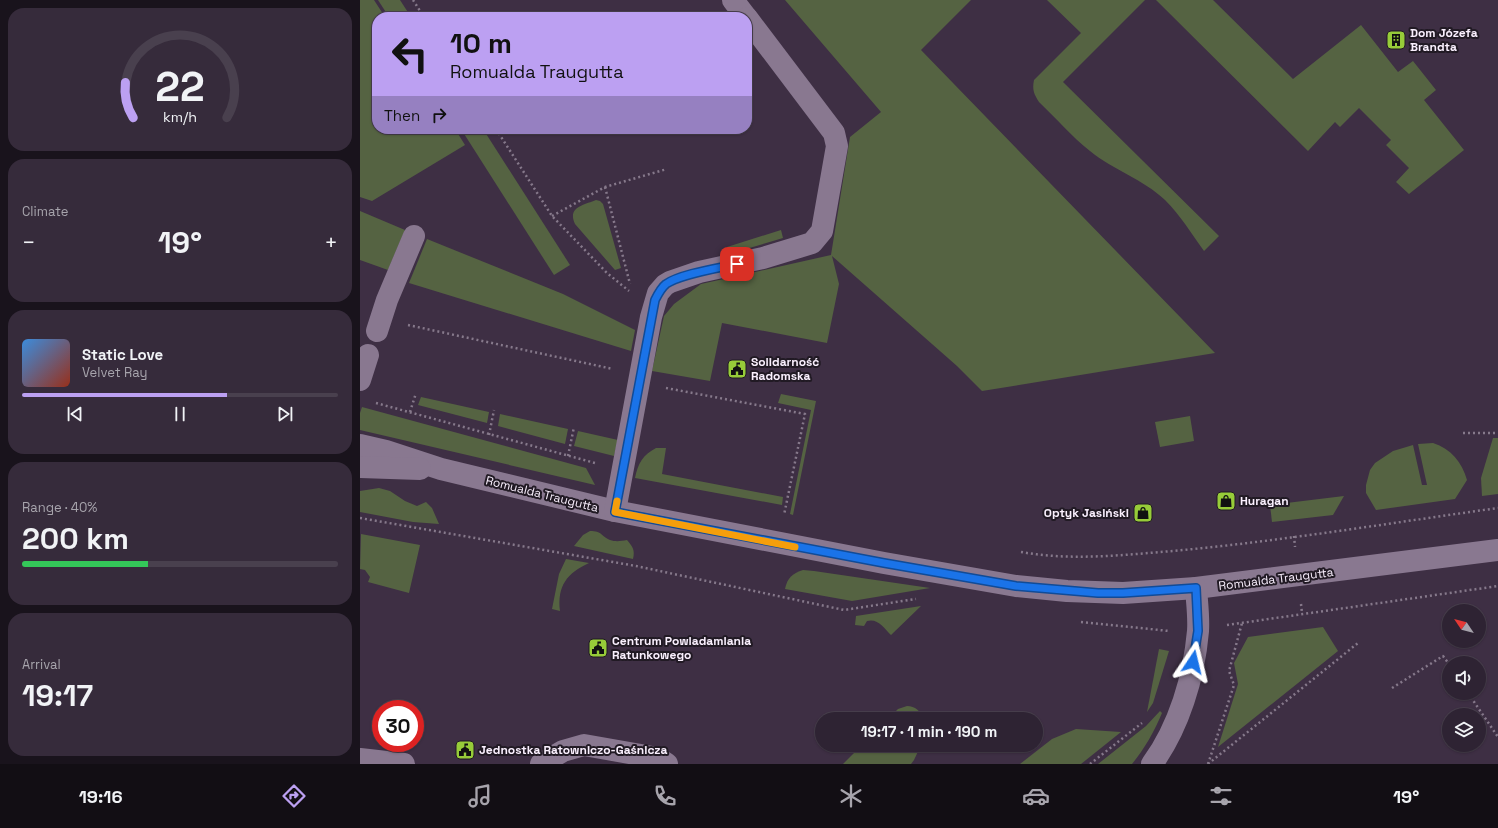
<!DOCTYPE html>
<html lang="en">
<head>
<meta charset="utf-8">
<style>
  body { margin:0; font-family:"Space Grotesk",sans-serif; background:#362b3b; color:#f1f3f6; height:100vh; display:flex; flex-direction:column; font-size:15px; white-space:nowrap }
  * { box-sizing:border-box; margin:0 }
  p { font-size:13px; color:#a7a4ac }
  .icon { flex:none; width:22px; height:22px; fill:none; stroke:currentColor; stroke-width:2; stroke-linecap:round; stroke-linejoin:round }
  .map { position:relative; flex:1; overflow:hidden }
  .sheet { display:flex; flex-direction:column; gap:8px; padding:8px; background:#19131c; width:360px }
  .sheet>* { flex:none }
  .banner { position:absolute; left:12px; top:12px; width:380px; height:122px; border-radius:16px; box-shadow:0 1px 3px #0004,0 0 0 1px #49404e; background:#bca0f2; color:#111; overflow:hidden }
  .needle { width:26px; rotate:305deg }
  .tools { position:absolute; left:1082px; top:604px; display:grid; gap:8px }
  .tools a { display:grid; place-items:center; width:44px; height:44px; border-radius:50%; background:#2e2333; box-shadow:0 1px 3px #0004,0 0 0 1px #49404e; font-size:20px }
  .speed { position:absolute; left:12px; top:700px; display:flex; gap:8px; font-size:20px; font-weight:700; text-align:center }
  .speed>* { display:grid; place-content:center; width:52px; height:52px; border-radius:50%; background:#2e2333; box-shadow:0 1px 3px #0004,0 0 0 1px #49404e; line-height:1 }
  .speed .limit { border:6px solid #d22; background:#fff; color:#111 }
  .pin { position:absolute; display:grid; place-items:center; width:34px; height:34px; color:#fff; margin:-17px; border-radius:8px; box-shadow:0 2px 6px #0006 }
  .me { position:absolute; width:44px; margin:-22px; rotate:10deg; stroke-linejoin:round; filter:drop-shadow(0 0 3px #0008) }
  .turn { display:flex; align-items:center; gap:14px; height:84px; padding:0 12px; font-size:18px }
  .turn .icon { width:52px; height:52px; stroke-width:2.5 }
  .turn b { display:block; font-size:28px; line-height:34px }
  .then { display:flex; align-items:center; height:38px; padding:0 12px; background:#0003; gap:8px; font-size:15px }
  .big { font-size:30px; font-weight:700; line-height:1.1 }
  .sheet .tile { flex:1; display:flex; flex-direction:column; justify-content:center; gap:6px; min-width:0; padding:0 14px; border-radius:16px; background:#362b3b }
  .sheet .dial { align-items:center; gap:0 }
  .dial svg { height:104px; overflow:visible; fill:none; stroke:#49404e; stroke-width:7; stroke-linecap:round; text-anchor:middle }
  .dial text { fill:#f1f3f6; stroke:none }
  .song { display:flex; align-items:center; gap:12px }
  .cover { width:48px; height:48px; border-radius:6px; background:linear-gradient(135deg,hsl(210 70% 55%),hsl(10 70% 35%)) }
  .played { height:4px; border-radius:2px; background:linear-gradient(90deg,#bca0f2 65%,#49404e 65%) }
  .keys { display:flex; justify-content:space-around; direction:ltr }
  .heat { display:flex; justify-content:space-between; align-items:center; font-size:22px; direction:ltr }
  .charge { height:6px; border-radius:3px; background:linear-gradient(90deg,#34c759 40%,#49404e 0) }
  .trip { position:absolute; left:455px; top:712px; width:228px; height:40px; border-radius:20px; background:#2e2333; box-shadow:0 1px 3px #0004,0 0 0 1px #49404e; font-weight:700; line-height:40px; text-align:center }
  .menu { display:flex; height:64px; justify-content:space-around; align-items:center; background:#120e14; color:#a7a4ac }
  .menu .icon { width:28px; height:28px }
  .menu .active { color:#bca0f2 }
  .menu b { font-size:18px; color:#f1f3f6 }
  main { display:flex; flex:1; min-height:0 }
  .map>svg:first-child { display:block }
  .green { fill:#556342 }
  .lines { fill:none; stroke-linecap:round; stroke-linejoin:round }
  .path { stroke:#86798b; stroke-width:2.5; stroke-dasharray:2 3; stroke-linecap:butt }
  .minor { stroke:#897890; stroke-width:22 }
  .route-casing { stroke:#114b97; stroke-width:10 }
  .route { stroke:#1a73e8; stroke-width:7 }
  .slow { stroke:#f59e0b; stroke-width:7 }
  .labels { text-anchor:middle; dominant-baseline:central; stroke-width:4; stroke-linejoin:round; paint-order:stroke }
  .poi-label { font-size:12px; font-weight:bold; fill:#faf0fe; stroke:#211a24; text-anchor:start }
  .street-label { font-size:12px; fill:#faf0fe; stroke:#211a24 }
</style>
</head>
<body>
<main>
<section class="sheet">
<div class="tile dial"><svg viewBox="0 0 100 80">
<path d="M14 69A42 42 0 1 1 86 69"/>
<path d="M14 69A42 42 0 0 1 8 42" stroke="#bca0f2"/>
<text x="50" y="56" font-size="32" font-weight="700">22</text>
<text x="50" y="72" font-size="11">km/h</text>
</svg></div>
<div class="tile"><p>Climate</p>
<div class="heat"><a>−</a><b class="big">19°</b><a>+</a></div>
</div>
<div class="tile">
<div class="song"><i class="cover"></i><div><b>Static Love</b><p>Velvet Ray</p></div></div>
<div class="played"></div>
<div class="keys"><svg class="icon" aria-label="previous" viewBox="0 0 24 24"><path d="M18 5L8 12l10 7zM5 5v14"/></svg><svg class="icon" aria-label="pause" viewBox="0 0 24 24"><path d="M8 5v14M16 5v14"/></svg><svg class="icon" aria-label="next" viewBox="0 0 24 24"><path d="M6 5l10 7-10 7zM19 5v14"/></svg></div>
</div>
<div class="tile"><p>Range · 40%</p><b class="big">200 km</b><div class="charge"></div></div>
<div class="tile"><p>Arrival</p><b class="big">19:17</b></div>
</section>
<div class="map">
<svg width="1138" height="764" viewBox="0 0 1138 764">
  <rect width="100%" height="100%" fill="#3e2f44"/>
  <g class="green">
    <path d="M0,0H14L25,17H17V129H95L105,145L12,201L0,197Z"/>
    <path d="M18,0H40L51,17H29Z"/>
    <path d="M425,0H611L561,50L855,353L622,391L597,366L472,256L479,284L467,343L362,323L350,381L292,371L304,316L314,304L341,284L471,255L490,137L521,112Z"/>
    <path d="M687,0H785L703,82L859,236L844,251C831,233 821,216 805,200C783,179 753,170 730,151C712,137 696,118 679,102C674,94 672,90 674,80L721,33Z"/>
    <path d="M796,0H853L933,79L1001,25L1038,72L1053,61L1076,90L1064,100L1104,150L1049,194L1036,182L1049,168L1026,145L1031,140L999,108L980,127L975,122L948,151Z"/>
    <path d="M101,129H123L210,265L194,275Z"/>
    <path d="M236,200L240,201L243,204L261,268L255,270L215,224C207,207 224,205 236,200Z"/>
    <path d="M0,211L45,230L28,270L0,260Z"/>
    <path d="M421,230L423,238L369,254L367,247Z"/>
    <path d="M67,239L203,294L275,330L271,351L49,283Z"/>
    <path d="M421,394L456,401L433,515L430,514L451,410L418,403Z"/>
    <path d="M61,397L129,412L127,423L58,405Z"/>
    <path d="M2,407L226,468L235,485L0,430V413Z"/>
    <path d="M140,414L208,429L205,444L138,426Z"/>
    <path d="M830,416L834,441L800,447L795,422Z"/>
    <path d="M218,431L258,440L254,456L214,446Z"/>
    <path d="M1133,438H1138V494L1122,496L1121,478Z"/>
    <path d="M1073,443C1091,449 1102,462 1107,480L1095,499L1016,510L1006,493V485L1010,470L1015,463L1033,451L1053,445L1062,485H1067L1058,444Z"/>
    <path d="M296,448H306L302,474L423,497L422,505L275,478C278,463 283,455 296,448Z"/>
    <path d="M19,488L30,491L45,501L57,506L66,502L72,508L79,524L53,522L0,512V491Z"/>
    <path d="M984,496L973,515L912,522L910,505Z"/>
    <path d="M230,531C242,531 241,536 250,540C256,542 261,541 267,540C273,547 275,550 273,559L214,546L223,535Z"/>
    <path d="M1,534L60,545L49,593L8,582L10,577L5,570L0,569Z"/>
    <path d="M206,559L229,563C207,573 197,586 200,611L192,609L199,574Z"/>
    <path d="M443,570L454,571L570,588L492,601L425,589C427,578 433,573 443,570Z"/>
    <path d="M561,606L531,635C524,628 518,618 507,621L504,626L495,625L496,616Z"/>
    <path d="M963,627L978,651L858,747L878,684L874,663L888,637Z"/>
    <path d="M799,649L809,651L793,703L787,712Z"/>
    <path d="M547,706C555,706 561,711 562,719H528L538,709Z"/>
    <path d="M800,711L802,713C794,732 785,748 772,764H738L786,726Z"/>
    <path d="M716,729L761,732L721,764H660L692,739Z"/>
    <path d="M502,745H561L554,760L551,764H483Z"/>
  </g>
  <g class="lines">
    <g class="path">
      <path d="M53,0L64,17"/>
      <path d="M136,129L192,216L247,273L269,291"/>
      <path d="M245,187L270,284"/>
      <path d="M192,216L245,187L307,169"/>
      <path d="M48,325L253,369"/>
      <path d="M306,388L445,414L424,515"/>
      <path d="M16,403L235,463"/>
      <path d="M50,412L56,393"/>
      <path d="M1103,433H1138"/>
      <path d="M129,435L134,410"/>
      <path d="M208,456L214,427"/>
      <path d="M0,518L276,566L484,610L556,599"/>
      <path d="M934,536L935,547"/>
      <path d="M661,552C711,561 763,555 813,551C922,541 1030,523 1138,508"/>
      <path d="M941,604L942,613"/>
      <path d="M721,622L809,631"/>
      <path d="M867,625L1138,586"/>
      <path d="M1032,688L1083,656L1089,664"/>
      <path d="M1108,693L1138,737"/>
      <path d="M730,764L782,723"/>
      <path d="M848,764L998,643"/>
      <path d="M848,764L874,685L869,671L882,623"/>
    </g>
    <g class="minor">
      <path d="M373,0L386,17"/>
      <path d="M17,331L27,300L54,236"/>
      <path d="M0,380L8,355"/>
      <path d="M0,445L26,451L81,469L255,511L524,563L656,586L707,591L763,593L836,588L1138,550"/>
      <path d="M0,467L60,469"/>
      <path d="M255,511L291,317L298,293L305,285L310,282L339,272L403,258L452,243L462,231L477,146L474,133L387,18"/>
      <path d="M0,759L44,764"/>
      <path d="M181,764L203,751L224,745L298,758L307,764"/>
      <path d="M792,764C819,727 834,677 838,631C839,617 837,603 836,588"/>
    </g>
  </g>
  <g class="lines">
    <defs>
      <path id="route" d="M377,264C359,268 320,274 306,284C301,288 298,294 295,300L255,512L524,563L656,586L738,593H763L836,588L838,631L833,662"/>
    </defs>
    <use href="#route" class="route-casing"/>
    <use href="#route" class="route"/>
    <path class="slow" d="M257,501L255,512L435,547"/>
  </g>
  <defs>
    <symbol id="building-square" viewBox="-11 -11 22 22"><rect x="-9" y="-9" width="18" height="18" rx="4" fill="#97cc39" stroke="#211a24"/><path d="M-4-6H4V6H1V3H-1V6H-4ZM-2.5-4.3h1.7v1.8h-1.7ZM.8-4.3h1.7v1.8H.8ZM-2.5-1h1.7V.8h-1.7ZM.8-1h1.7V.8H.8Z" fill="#111"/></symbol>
    <symbol id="civic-square" viewBox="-11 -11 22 22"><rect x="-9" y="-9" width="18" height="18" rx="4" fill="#97cc39" stroke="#211a24"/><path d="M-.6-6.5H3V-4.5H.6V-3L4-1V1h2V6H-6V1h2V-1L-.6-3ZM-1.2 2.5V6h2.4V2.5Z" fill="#111"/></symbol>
    <symbol id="shop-square" viewBox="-11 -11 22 22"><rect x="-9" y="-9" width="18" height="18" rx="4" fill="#97cc39" stroke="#211a24"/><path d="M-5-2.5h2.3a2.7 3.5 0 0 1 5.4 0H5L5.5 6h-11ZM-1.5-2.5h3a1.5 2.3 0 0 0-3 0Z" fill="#111"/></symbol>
  </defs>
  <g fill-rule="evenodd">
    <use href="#building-square" x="1025" y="29" width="22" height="22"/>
    <use href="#civic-square" x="366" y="358" width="22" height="22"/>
    <use href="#shop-square" x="855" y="490" width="22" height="22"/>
    <use href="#shop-square" x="772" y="502" width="22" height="22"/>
    <use href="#civic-square" x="227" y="637" width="22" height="22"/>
    <use href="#civic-square" x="94" y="739" width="22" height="22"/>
  </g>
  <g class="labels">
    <g class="poi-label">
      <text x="1050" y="33">Dom Józefa<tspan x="1050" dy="14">Brandta</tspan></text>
      <text x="391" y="362">Solidarność<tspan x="391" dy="14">Radomska</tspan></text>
      <text x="880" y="501">Huragan</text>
      <text x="769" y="513" text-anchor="end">Optyk Jasiński</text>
      <text x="252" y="641">Centrum Powiadamiania<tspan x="252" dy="14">Ratunkowego</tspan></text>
      <text x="119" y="750">Jednostka Ratowniczo-Gaśnicza</text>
    </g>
    <g class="street-label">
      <text transform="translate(182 494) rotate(14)">Romualda Traugutta</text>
      <text transform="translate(916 579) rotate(-7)">Romualda Traugutta</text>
    </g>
  </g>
</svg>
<div class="tools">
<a><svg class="needle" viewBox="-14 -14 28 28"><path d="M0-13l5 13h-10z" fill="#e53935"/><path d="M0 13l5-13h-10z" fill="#a7a4ac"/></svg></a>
<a><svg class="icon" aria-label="sound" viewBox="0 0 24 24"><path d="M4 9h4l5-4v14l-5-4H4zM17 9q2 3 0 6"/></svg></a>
<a><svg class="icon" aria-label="layers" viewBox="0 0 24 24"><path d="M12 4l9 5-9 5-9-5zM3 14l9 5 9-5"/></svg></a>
</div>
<div class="speed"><div class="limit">30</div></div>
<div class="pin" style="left:377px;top:264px;background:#d93025"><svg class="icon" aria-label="arrive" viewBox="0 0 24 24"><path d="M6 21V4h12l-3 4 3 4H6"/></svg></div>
<svg class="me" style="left:833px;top:662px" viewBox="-20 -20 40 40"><path d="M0-17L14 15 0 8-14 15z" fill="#1a73e8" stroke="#fff" stroke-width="4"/></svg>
<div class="trip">19:17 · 1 min · 190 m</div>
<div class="banner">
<div class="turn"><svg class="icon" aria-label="left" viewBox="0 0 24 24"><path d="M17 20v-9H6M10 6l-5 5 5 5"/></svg><div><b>10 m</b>Romualda Traugutta</div></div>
<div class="then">Then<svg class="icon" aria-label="right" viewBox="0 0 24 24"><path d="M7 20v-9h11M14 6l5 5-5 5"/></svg></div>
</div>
</div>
</main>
<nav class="menu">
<b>19:16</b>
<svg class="icon active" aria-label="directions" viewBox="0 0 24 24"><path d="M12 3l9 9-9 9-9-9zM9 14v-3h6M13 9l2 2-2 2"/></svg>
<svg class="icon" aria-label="music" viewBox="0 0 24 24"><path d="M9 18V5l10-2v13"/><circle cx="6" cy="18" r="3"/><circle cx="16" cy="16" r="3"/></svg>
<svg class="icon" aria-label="phone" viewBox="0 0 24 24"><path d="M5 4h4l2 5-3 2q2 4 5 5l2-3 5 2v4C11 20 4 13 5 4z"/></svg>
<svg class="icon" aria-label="climate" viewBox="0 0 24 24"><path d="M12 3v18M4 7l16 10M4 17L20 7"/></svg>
<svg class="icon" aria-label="car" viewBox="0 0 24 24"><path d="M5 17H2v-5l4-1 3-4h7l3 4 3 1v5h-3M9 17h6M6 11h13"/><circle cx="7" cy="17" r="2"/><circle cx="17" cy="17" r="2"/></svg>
<svg class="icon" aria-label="filters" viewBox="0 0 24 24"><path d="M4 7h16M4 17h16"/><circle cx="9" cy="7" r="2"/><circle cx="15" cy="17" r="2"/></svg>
<b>19°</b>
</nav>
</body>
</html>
